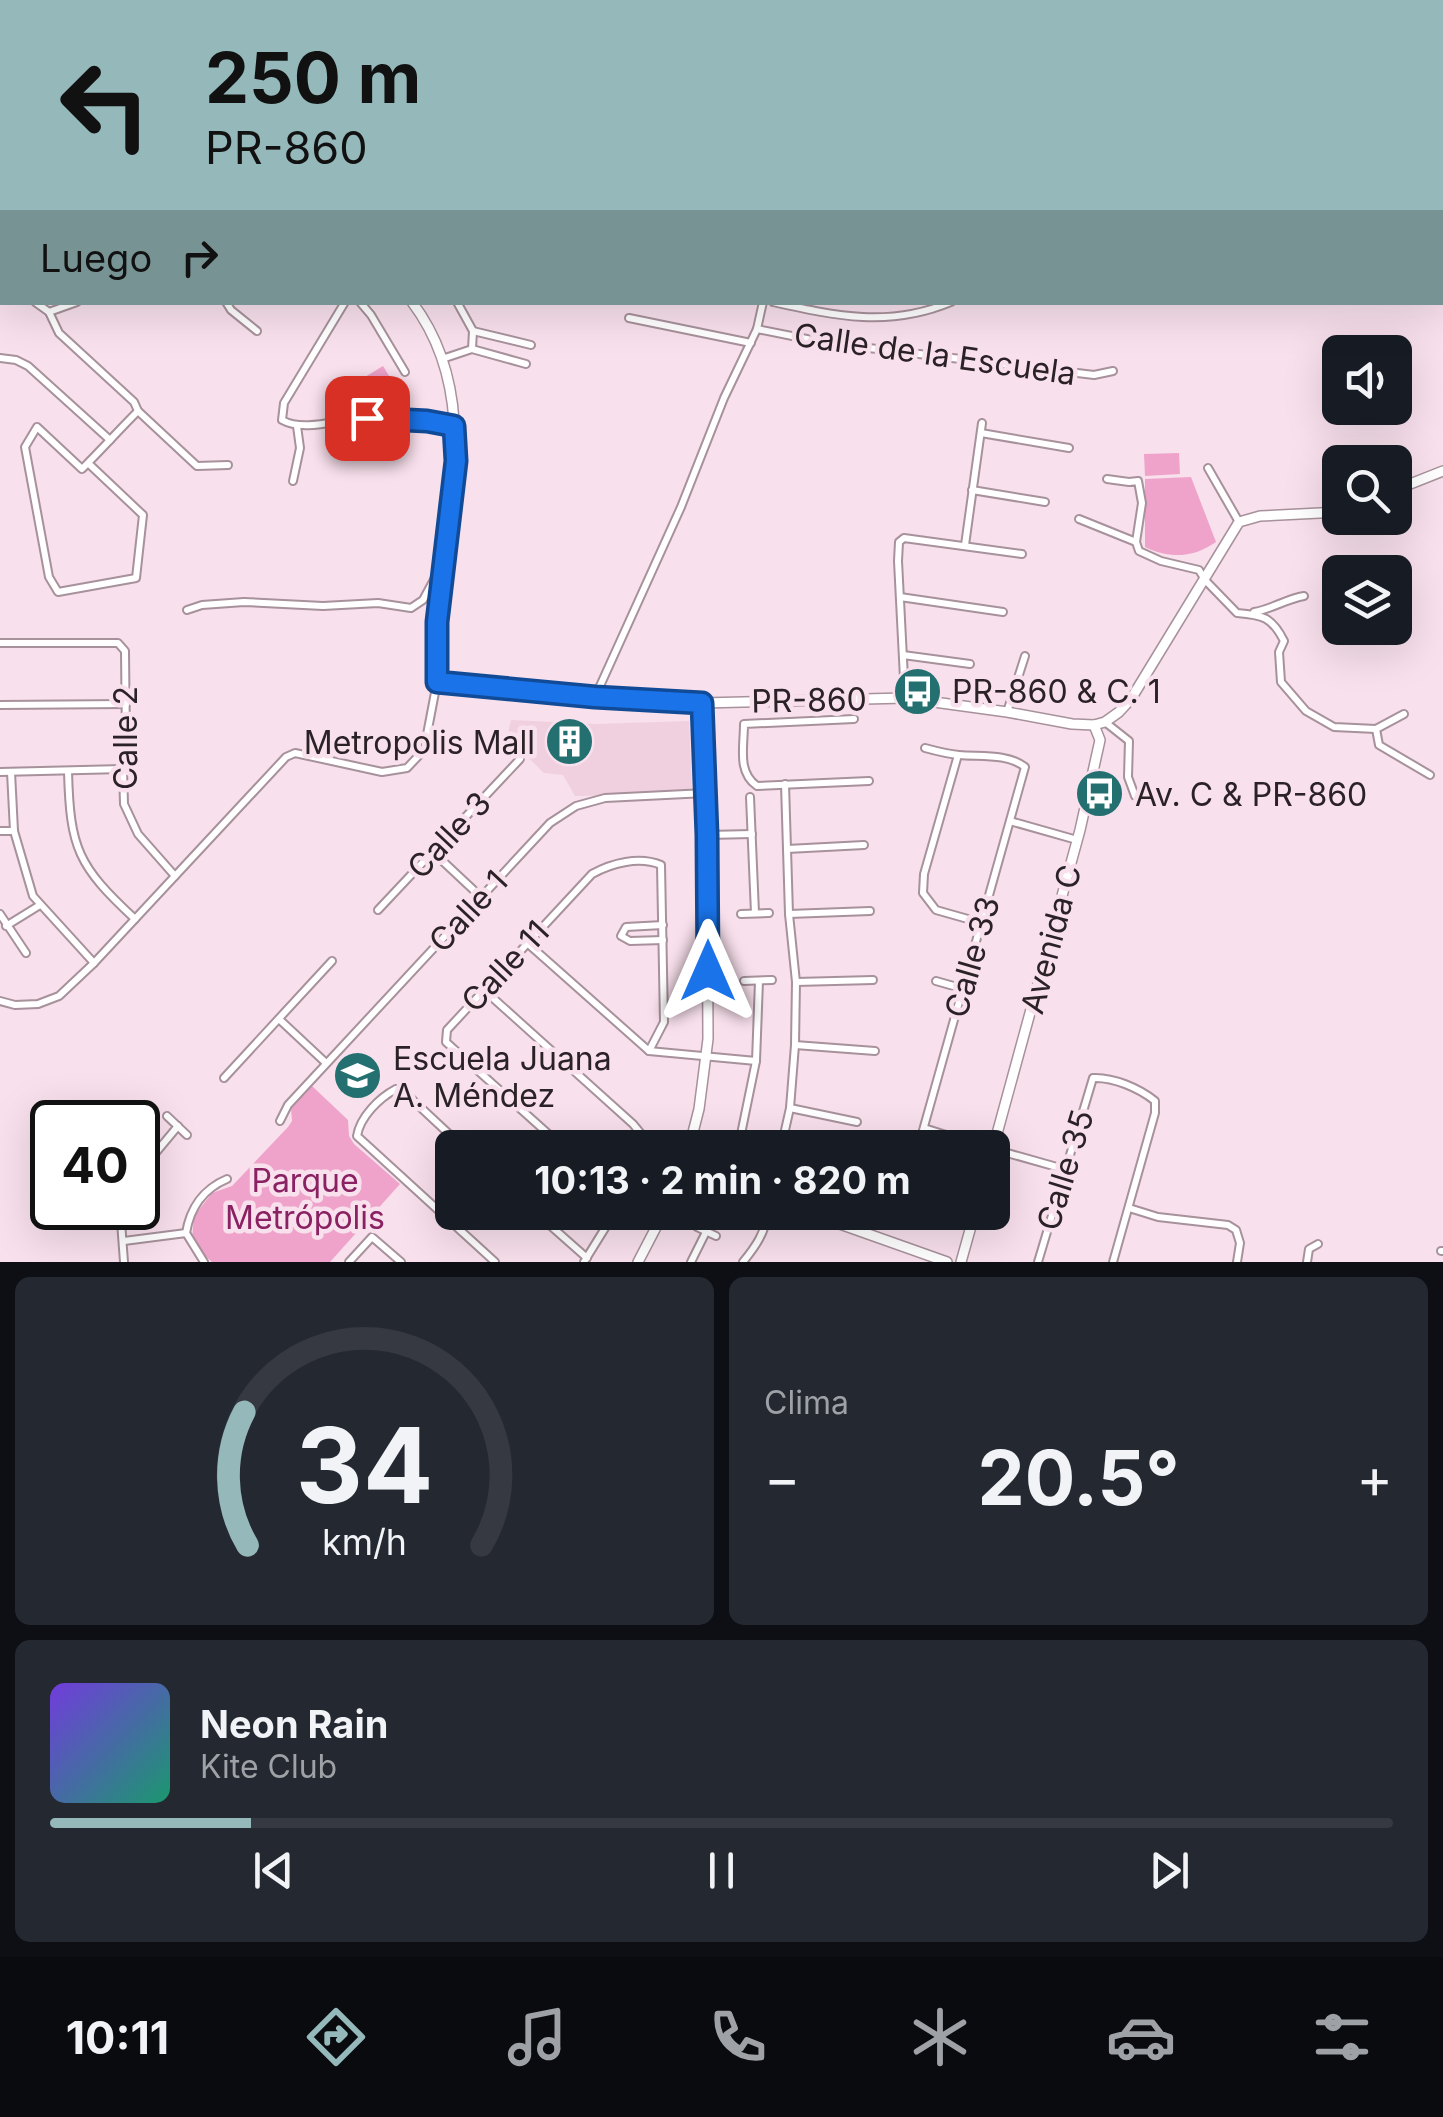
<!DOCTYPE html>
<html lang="es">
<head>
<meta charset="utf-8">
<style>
  body { margin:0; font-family:Inter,sans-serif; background:#242831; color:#f1f3f6; height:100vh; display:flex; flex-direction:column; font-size:38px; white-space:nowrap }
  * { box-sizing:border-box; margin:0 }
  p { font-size:32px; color:#9ea1a6 }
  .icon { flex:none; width:55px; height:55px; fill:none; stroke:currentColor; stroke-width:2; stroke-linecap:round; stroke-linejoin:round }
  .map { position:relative; height:1262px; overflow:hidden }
  .details { display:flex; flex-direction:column; gap:15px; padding:15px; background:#0d0f14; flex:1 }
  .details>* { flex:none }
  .guide { position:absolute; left:0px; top:0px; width:1445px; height:305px; box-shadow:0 10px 40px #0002; background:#95b8ba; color:#111; overflow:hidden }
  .controls { position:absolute; left:1322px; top:335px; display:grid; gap:20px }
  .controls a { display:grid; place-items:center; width:90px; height:90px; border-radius:15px; background:#171b24; box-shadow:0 10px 40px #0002; font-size:50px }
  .speed { position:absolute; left:30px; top:1100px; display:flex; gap:20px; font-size:50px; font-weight:700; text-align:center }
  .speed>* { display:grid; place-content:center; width:130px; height:130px; border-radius:50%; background:#171b24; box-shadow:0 10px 40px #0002; line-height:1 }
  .speed .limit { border:5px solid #111; border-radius:15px; background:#fff; color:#111 }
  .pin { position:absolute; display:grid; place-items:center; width:85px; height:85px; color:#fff; margin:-42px; border-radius:20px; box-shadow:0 5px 15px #0006 }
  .me { position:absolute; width:110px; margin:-55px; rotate:0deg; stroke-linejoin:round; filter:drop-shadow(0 0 8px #0008) }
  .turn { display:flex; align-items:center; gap:35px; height:210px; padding:0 40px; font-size:45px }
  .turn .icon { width:130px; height:130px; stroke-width:2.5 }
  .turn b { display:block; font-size:70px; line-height:85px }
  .then { display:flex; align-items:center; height:95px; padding:0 40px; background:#0003; gap:20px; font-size:38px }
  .big { font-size:75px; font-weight:700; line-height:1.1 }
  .details .widget { flex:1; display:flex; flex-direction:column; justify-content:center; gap:15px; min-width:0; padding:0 35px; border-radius:15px; background:#242831 }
  .details .dial { align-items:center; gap:0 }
  .dial svg { height:260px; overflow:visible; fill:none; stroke:#363941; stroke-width:7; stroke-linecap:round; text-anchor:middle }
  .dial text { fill:#f1f3f6; stroke:none }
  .song { display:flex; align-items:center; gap:30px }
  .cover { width:120px; height:120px; border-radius:15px; background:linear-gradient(135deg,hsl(260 70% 55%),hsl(160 70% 35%)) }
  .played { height:10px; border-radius:5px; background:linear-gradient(90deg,#95b8ba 15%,#363941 15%) }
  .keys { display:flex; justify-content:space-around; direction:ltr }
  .heat { display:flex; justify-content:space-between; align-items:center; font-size:55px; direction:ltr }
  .details .tiles { flex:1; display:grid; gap:15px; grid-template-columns:1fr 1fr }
  .widget:last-child { grid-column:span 2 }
  .trip { position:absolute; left:435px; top:1130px; width:575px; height:100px; border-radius:15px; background:#171b24; box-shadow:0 10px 40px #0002; font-weight:700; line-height:100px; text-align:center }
  .dock { display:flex; height:160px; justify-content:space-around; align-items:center; background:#090b0e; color:#9ea1a6 }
  .dock .icon { width:70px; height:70px }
  .dock .selected { color:#95b8ba }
  .dock b { font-size:45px; color:#f1f3f6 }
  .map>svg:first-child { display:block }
  .built { fill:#f0d0df }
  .green { fill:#efa3ca }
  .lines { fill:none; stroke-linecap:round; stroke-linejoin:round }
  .street-casing { stroke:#a7919b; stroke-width:10 }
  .secondary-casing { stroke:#a7919b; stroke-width:12 }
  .highway-casing { stroke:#a7919b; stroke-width:15 }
  .street { stroke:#fff; stroke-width:6 }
  .secondary { stroke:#fff; stroke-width:9 }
  .highway { stroke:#fff; stroke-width:11 }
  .route-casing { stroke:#114b97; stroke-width:25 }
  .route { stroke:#1a73e8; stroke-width:18 }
  .labels { text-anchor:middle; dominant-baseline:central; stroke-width:9; stroke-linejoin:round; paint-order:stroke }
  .street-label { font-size:32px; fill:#2b2227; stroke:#f8e0ec }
  .poi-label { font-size:32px; fill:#2b2227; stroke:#f8e0ec; text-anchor:start }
  .park-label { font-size:32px; fill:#892162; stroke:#f8e0ec }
</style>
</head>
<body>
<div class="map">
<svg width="1443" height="1262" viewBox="0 0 1443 1262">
  <rect width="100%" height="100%" fill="#f8e0ec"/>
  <path class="built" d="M511,720L595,724L689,721L692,794L575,796L563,775L544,773L507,737Z"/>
  <g class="green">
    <path d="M383,366L401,395L383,406L365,377Z"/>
    <path d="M1179,453L1180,474L1145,476L1144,454Z"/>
    <path d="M1191,477L1216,542C1193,558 1170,559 1145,547V479Z"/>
    <path d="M312,1086L348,1120L349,1136L354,1144L400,1184L330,1262H212L200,1251L192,1240L194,1216L212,1193L232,1186L288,1127L292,1121L291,1108Z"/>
  </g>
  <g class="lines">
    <defs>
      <g id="street">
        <path d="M49,0L55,2"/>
        <path d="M137,0L142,2"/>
        <path d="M776,0L779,2"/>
        <path d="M113,2L114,0"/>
        <path d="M238,2L239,0"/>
        <path d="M310,2L311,0"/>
        <path d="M413,2L414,0"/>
        <path d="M916,2L918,0"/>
        <path d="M1193,2L1196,0"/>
        <path d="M1288,2L1292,0"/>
        <path d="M1414,2L1418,0"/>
        <path d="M0,63L2,64"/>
        <path d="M1442,158L1443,159"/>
        <path d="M35,302L49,312"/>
        <path d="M77,302L49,312L59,333L134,402L138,411C119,430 101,450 82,469L37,427L25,447L49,577L58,592L136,578L143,515L88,463"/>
        <path d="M226,302L231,310L257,331"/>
        <path d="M345,302L284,403L282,420C305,433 341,418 367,418C396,417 426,421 454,426"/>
        <path d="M360,302L371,315L405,372"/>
        <path d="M457,302L473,331L472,349"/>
        <path d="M773,302C836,316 889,328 951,302"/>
        <path d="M629,318L751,343"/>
        <path d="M757,329L827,343L1094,375L1113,371"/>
        <path d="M473,331L531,345"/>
        <path d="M0,358L16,360L28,366L110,440"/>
        <path d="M442,359L472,349L526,364"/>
        <path d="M138,411L197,466L228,465"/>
        <path d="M981,433L1069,448"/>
        <path d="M1208,468L1239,522"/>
        <path d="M1107,479L1129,482L1138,481L1142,503L1136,542L1139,551L1161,561L1199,570L1205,580L1237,613C1263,615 1272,617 1284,641L1279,652L1281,682L1306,711L1334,727L1376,729"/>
        <path d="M293,481L300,448L297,426"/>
        <path d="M972,490L1045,502"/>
        <path d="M1079,519L1136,542"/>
        <path d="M965,545L982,423"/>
        <path d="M900,597L1003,612"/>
        <path d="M187,610L202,605L244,602L323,606L378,603L411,608L423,600L443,563"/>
        <path d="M1254,612C1272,609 1286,599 1304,596"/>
        <path d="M0,643H118L125,651L126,743L123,769L124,804L138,834L175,876"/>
        <path d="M903,655L970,664"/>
        <path d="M595,697L681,507L724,398L757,329L763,302"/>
        <path d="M905,698L898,561L899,542L904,538L1022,554"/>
        <path d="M0,705L126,704"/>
        <path d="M1007,712L1025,656"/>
        <path d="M854,719L744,724C744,747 737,772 757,786L869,781"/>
        <path d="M1105,722L1129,741L1128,777L1135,796"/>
        <path d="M1376,729L1379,745L1430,775"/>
        <path d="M1376,729L1404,714"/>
        <path d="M958,755L924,874L923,893L936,910L982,923"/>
        <path d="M68,771C70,849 78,866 135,919"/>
        <path d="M0,772L123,769"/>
        <path d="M11,772L14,831L33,896L94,963"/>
        <path d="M750,797L755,913"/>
        <path d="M1010,821L1077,840"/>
        <path d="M0,831H14"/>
        <path d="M707,835L752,834"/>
        <path d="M787,849L864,845"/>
        <path d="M434,853L481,897"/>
        <path d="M378,910L520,759"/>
        <path d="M0,914L26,953"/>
        <path d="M741,914L769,913"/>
        <path d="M789,914L870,911"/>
        <path d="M663,925L626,927L621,936L630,941L663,940"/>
        <path d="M6,926L40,905"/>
        <path d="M526,942L649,1051L756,1061"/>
        <path d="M744,981L772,980"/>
        <path d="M936,981L964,989"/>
        <path d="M796,982L873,980"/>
        <path d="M484,990L633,1124L642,1135L645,1148"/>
        <path d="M0,1001L15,1005L38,1004L59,996L94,963L286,757L295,753L382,772L407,768L424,750L437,682"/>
        <path d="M279,1019L326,1063"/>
        <path d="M795,1045L875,1051"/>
        <path d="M224,1078L332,961"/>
        <path d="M790,1108L857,1122"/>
        <path d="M167,1116L187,1135"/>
        <path d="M280,1121L288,1105L550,823L576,806L605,798L706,793"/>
        <path d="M924,1128L987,1148"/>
        <path d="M731,1137L749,1143"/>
        <path d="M740,1139L756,1061L759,981"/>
        <path d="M464,1148L403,1091L396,1089C379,1098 360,1117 357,1136L495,1262"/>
        <path d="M564,1148L446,1042L447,1030L592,874C612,863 639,856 661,865L664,1022L649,1051"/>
        <path d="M781,1148L790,1108L795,1045L796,982L789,914L785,784"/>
        <path d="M918,1148L1025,767C1007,753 980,757 959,755C948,754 936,751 925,748"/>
        <path d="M993,1149L1064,1169"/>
        <path d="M138,1174L178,1126"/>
        <path d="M120,1208L124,1262"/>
        <path d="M1129,1208L1158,1217L1228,1225L1236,1230L1240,1243L1237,1262"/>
        <path d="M535,1212L587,1258"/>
        <path d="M697,1227L716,1236"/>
        <path d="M124,1241L186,1233"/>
        <path d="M1441,1251H1443"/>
        <path d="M204,1262L186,1233C190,1209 203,1189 227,1179"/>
        <path d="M349,1262L372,1237L401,1262"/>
        <path d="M584,1262L615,1212"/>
        <path d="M691,1262L706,1232"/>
        <path d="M743,1262C756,1246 765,1233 768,1212"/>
        <path d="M1038,1262L1093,1078C1113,1077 1139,1088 1155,1101V1113L1113,1262"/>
        <path d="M1307,1262L1309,1249L1318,1244"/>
      </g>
      <g id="secondary">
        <path d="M64,2L65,0"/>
        <path d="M0,112L2,108"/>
        <path d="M412,302C484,397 445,513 437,620C436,640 437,662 437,682L595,697L702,703L905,698L1007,712L1072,724L1094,725L1105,722L1119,712L1131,699L1239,522L1260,516L1340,512"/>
        <path d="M1395,490L1443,471"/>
        <path d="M689,1148L699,1109L708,1039L707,835L702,703"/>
        <path d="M992,1152L1080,830L1100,740L1094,725"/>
        <path d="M806,1212L947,1262"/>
        <path d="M638,1262L664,1212"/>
        <path d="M961,1262L975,1212"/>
      </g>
      <g id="highway">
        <path d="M614,0L617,2"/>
        <path d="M644,0L646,2"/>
        <path d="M1213,2L1217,0"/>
        <path d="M1267,2L1271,0"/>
      </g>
    </defs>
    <use href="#street" class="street-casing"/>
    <use href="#secondary" class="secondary-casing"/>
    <use href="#highway" class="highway-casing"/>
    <use href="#street" class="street"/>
    <use href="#secondary" class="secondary"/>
    <use href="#highway" class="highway"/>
  </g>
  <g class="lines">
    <defs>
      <path id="route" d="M367,418L427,421L454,426L456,461L437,622V682L595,697L702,703L707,835L708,971"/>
    </defs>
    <use href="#route" class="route-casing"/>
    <use href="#route" class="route"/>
  </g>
  <defs>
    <symbol id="bus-disc" viewBox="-11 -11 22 22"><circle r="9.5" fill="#247071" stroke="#f8e0ec"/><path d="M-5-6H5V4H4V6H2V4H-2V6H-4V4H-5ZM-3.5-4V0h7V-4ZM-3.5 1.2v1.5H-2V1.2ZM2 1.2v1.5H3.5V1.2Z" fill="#fff"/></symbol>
    <symbol id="building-disc" viewBox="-11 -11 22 22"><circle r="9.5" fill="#247071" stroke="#f8e0ec"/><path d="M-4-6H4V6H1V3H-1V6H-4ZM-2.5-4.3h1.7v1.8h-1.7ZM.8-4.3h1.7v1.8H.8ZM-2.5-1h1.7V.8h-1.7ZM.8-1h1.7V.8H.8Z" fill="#fff"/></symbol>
    <symbol id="school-disc" viewBox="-11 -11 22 22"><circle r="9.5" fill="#247071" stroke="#f8e0ec"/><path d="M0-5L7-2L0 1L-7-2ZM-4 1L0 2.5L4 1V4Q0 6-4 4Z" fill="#fff"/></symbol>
  </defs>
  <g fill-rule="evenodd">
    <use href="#bus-disc" x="890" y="664" width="55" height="55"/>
    <use href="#building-disc" x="542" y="714" width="55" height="55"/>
    <use href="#bus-disc" x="1072" y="766" width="55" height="55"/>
    <use href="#school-disc" x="330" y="1048" width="55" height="55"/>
  </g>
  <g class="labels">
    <g class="street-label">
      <text transform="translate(935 354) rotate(8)">Calle de la Escuela</text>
      <text transform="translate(809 700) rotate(-1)">PR-860</text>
      <text transform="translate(125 738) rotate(-90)">Calle 2</text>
      <text transform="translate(449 835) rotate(-47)">Calle 3</text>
      <text transform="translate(468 911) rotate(-47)">Calle 1</text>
      <text transform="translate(1051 939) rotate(-75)">Avenida C</text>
      <text transform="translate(972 957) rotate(-74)">Calle 33</text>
      <text transform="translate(505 966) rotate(-47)">Calle 11</text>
      <text transform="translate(1065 1170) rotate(-73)">Calle 35</text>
    </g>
    <g class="poi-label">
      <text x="952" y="691">PR-860 &amp; C. 1</text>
      <text x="535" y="742" text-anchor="end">Metropolis Mall</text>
      <text x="1135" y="794">Av. C &amp; PR-860</text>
      <text x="393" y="1058">Escuela Juana<tspan x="393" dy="37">A. Méndez</tspan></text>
    </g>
    <g class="park-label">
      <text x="305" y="1180">Parque<tspan x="305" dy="37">Metrópolis</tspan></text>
    </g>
  </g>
</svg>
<div class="controls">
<a><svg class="icon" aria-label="sound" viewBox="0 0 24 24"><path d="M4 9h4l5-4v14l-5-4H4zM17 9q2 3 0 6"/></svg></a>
<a><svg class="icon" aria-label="search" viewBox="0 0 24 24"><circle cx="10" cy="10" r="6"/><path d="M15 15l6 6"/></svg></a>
<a><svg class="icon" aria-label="layers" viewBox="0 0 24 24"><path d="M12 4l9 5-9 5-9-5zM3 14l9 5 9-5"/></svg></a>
</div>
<div class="speed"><div class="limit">40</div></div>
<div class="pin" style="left:367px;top:418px;background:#d93025"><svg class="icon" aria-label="arrive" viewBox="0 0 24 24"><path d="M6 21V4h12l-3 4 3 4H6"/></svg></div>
<svg class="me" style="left:708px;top:971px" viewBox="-20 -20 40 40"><path d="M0-17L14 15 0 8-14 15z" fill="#1a73e8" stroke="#fff" stroke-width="4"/></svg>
<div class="trip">10:13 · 2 min · 820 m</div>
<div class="guide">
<div class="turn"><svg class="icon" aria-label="left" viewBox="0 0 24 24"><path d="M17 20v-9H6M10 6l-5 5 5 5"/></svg><div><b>250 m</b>PR-860</div></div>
<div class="then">Luego<svg class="icon" aria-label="right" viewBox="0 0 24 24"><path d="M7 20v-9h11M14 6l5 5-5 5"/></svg></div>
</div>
</div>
<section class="details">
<div class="tiles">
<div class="widget dial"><svg viewBox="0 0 100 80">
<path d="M14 69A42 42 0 1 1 86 69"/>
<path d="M14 69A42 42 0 0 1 13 28" stroke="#95b8ba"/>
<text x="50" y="56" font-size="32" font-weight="700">34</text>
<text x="50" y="72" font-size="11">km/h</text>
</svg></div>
<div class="widget"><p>Clima</p>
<div class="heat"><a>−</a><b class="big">20.5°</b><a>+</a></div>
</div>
<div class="widget">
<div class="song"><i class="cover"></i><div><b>Neon Rain</b><p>Kite Club</p></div></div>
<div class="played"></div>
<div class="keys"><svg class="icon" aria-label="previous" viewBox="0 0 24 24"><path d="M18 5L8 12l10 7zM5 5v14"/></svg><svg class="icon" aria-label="pause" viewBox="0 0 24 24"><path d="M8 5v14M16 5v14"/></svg><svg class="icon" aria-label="next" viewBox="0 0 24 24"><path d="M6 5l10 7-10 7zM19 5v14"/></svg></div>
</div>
</div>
</section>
<nav class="dock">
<b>10:11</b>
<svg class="icon selected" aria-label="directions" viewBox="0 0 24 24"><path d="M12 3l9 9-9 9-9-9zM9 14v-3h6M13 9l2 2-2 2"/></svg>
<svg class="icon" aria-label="music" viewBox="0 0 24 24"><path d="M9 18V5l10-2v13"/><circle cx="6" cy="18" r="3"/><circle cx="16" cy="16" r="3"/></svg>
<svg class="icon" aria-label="phone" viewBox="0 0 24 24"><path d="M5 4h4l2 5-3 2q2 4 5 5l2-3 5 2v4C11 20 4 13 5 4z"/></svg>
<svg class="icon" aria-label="climate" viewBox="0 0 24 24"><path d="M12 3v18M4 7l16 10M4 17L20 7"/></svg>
<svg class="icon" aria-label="car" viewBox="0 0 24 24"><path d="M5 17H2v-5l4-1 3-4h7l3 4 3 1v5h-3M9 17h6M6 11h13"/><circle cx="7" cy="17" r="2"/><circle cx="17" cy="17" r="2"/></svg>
<svg class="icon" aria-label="filters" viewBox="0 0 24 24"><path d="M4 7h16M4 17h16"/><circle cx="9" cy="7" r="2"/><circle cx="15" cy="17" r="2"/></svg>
</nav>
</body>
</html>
